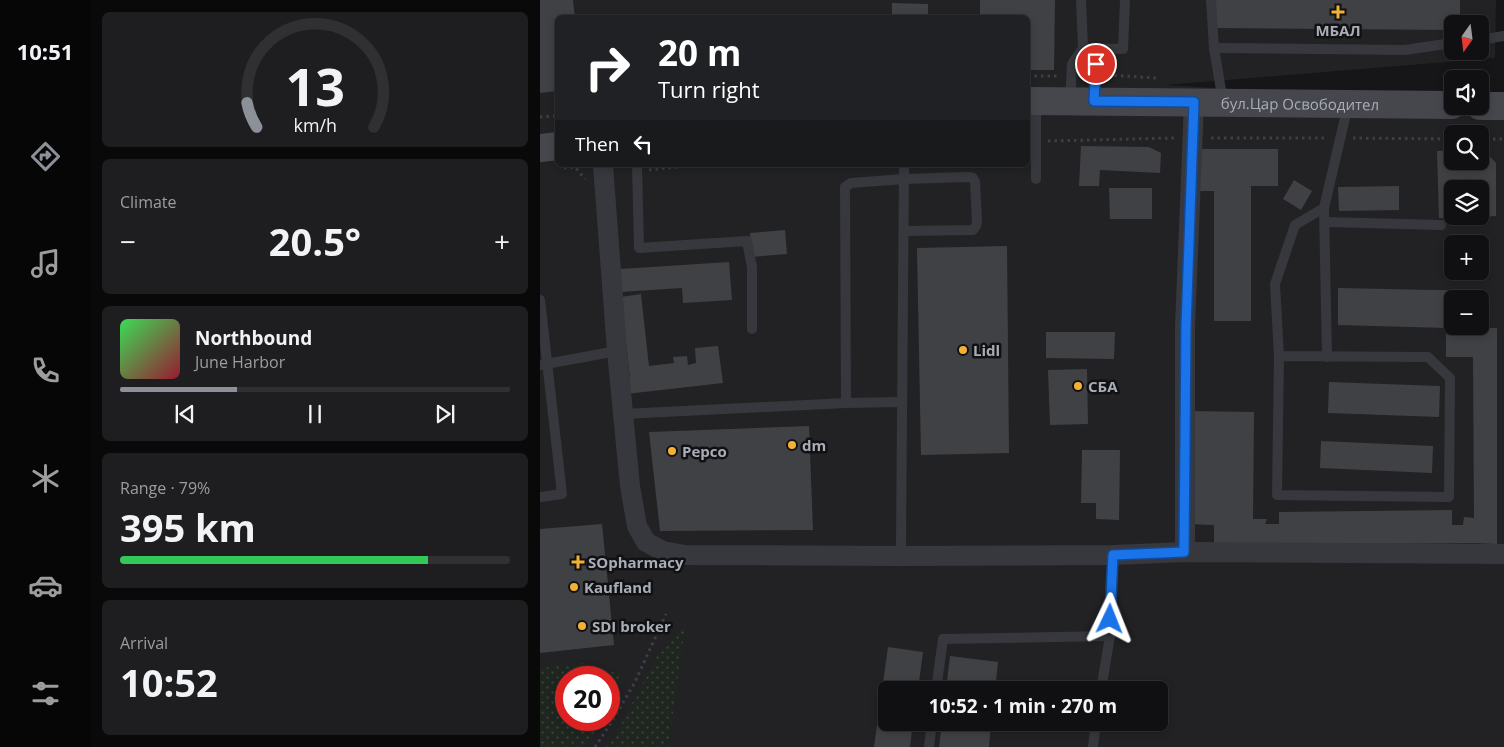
<!DOCTYPE html>
<html lang="en">
<head>
<meta charset="utf-8">
<style>
  body { margin:0; font-family:"Open Sans",sans-serif; background:#1e1e20; color:#f1f3f6; height:100vh; display:flex; flex-direction:column; font-size:19px; white-space:nowrap }
  * { box-sizing:border-box; margin:0 }
  p { font-size:16px; color:#9c9d9f }
  .icon { flex:none; width:28px; height:28px; fill:none; stroke:currentColor; stroke-width:2; stroke-linecap:round; stroke-linejoin:round }
  .map { position:relative; flex:1; overflow:hidden }
  .details { display:flex; flex-direction:column; gap:12px; padding:12px; background:#09090a; width:450px }
  .details>* { flex:none }
  .top-card { position:absolute; left:15px; top:15px; width:475px; height:152px; border-radius:8px; box-shadow:0 2px 8px #0003,0 0 0 1px #303032; background:#202124; color:#fff; overflow:hidden }
  .needle { width:32px; rotate:194deg }
  .tools { position:absolute; left:904px; top:15px; display:grid; gap:10px }
  .tools a { display:grid; place-items:center; width:45px; height:45px; border-radius:8px; background:#101012; box-shadow:0 2px 8px #0003,0 0 0 1px #303032; font-size:25px }
  .speed { position:absolute; left:15px; top:666px; display:flex; gap:10px; font-size:25px; font-weight:700; text-align:center }
  .speed>* { display:grid; place-content:center; width:65px; height:65px; border-radius:50%; background:#101012; box-shadow:0 2px 8px #0003,0 0 0 1px #303032; line-height:1 }
  .speed .limit { border:8px solid #d22; background:#fff; color:#111 }
  .pin { position:absolute; display:grid; place-items:center; width:42px; height:42px; color:#fff; margin:-21px; border:2px solid #fff; border-radius:50%; box-shadow:0 1px 5px #0007 }
  .me { position:absolute; width:55px; margin:-28px; rotate:2deg; stroke-linejoin:round; filter:drop-shadow(0 0 4px #0008) }
  .turn { display:flex; align-items:center; gap:18px; height:105px; padding:0 20px; font-size:22px }
  .turn .icon { width:65px; height:65px; stroke-width:2.5 }
  .turn b { display:block; font-size:35px; line-height:42px }
  .then { display:flex; align-items:center; height:48px; padding:0 20px; background:#0003; gap:10px; font-size:19px }
  .big { font-size:38px; font-weight:700; line-height:1.1 }
  .details .tile { flex:1; display:flex; flex-direction:column; justify-content:center; gap:8px; min-width:0; padding:0 18px; border-radius:8px; background:#1e1e20 }
  .details .dial { align-items:center; gap:0 }
  .dial svg { height:130px; overflow:visible; fill:none; stroke:#303032; stroke-width:7; stroke-linecap:round; text-anchor:middle }
  .dial text { fill:#f1f3f6; stroke:none }
  .song { display:flex; align-items:center; gap:15px }
  .cover { width:60px; height:60px; border-radius:8px; background:linear-gradient(135deg,hsl(130 70% 55%),hsl(350 70% 35%)) }
  .played { height:5px; border-radius:2px; background:linear-gradient(90deg,#8c9099 30%,#303032 30%) }
  .keys { display:flex; justify-content:space-around; direction:ltr }
  .heat { display:flex; justify-content:space-between; align-items:center; font-size:28px; direction:ltr }
  .charge { height:8px; border-radius:4px; background:linear-gradient(90deg,#34c759 79%,#303032 0) }
  .trip { position:absolute; left:338px; top:681px; width:290px; height:50px; border-radius:8px; background:#101012; box-shadow:0 2px 8px #0003,0 0 0 1px #303032; font-weight:700; line-height:50px; text-align:center }
  main { display:flex; flex:1; min-height:0 }
  .menu { display:flex; flex-direction:column; width:90px; justify-content:space-around; align-items:center; background:#060607; color:#9c9d9f }
  .menu .icon { width:35px; height:35px }
  .menu .current { color:#8c9099 }
  .menu b { font-size:22px; color:#f1f3f6 }
  .map>svg:first-child { display:block }
  .built { fill:#222225; fill-rule:evenodd }
  .park { fill:url(#park-dots) }
  .building { fill:#404145; fill-rule:evenodd }
  .lines { fill:none; stroke-linecap:round; stroke-linejoin:round }
  .path { stroke:#3d3f44; stroke-width:3; stroke-dasharray:2.5 4; stroke-linecap:butt }
  .lane { stroke:#37383d; stroke-width:10 }
  .street { stroke:#37383d; stroke-width:20 }
  .secondary { stroke:#45474d; stroke-width:28 }
  .route-casing { stroke:#114b97; stroke-width:12 }
  .route { stroke:#1a73e8; stroke-width:9 }
  .poi-dot { fill:#f2b134; stroke:#111113; stroke-width:2 }
  .labels { text-anchor:middle; dominant-baseline:central; stroke-width:5; stroke-linejoin:round; paint-order:stroke }
  .poi-label { font-size:15px; font-weight:bold; fill:#a8adb8; stroke:#111113; text-anchor:start }
  .street-label { font-size:15px; fill:#a8adb8; stroke:#111113 }
</style>
</head>
<body>
<main>
<nav class="menu">
<b>10:51</b>
<svg class="icon current" aria-label="directions" viewBox="0 0 24 24"><path d="M12 3l9 9-9 9-9-9zM9 14v-3h6M13 9l2 2-2 2"/></svg>
<svg class="icon" aria-label="music" viewBox="0 0 24 24"><path d="M9 18V5l10-2v13"/><circle cx="6" cy="18" r="3"/><circle cx="16" cy="16" r="3"/></svg>
<svg class="icon" aria-label="phone" viewBox="0 0 24 24"><path d="M5 4h4l2 5-3 2q2 4 5 5l2-3 5 2v4C11 20 4 13 5 4z"/></svg>
<svg class="icon" aria-label="climate" viewBox="0 0 24 24"><path d="M12 3v18M4 7l16 10M4 17L20 7"/></svg>
<svg class="icon" aria-label="car" viewBox="0 0 24 24"><path d="M5 17H2v-5l4-1 3-4h7l3 4 3 1v5h-3M9 17h6M6 11h13"/><circle cx="7" cy="17" r="2"/><circle cx="17" cy="17" r="2"/></svg>
<svg class="icon" aria-label="filters" viewBox="0 0 24 24"><path d="M4 7h16M4 17h16"/><circle cx="9" cy="7" r="2"/><circle cx="15" cy="17" r="2"/></svg>
</nav>
<section class="details">
<div class="tile dial"><svg viewBox="0 0 100 80">
<path d="M14 69A42 42 0 1 1 86 69"/>
<path d="M14 69A42 42 0 0 1 8 54" stroke="#8c9099"/>
<text x="50" y="56" font-size="32" font-weight="700">13</text>
<text x="50" y="72" font-size="11">km/h</text>
</svg></div>
<div class="tile"><p>Climate</p>
<div class="heat"><a>−</a><b class="big">20.5°</b><a>+</a></div>
</div>
<div class="tile">
<div class="song"><i class="cover"></i><div><b>Northbound</b><p>June Harbor</p></div></div>
<div class="played"></div>
<div class="keys"><svg class="icon" aria-label="previous" viewBox="0 0 24 24"><path d="M18 5L8 12l10 7zM5 5v14"/></svg><svg class="icon" aria-label="pause" viewBox="0 0 24 24"><path d="M8 5v14M16 5v14"/></svg><svg class="icon" aria-label="next" viewBox="0 0 24 24"><path d="M6 5l10 7-10 7zM19 5v14"/></svg></div>
</div>
<div class="tile"><p>Range · 79%</p><b class="big">395 km</b><div class="charge"></div></div>
<div class="tile"><p>Arrival</p><b class="big">10:52</b></div>
</section>
<div class="map">
<svg width="964" height="747" viewBox="0 0 964 747">
  <defs>
    <pattern id="park-dots" width="8" height="8" patternUnits="userSpaceOnUse" patternTransform="scale(1.25)"><rect width="8" height="8" fill="#1e261f"/><path d="M2 2h.1M6 6h.1" fill="none" stroke="#3c433d" stroke-width="1.8" stroke-linecap="round"/></pattern>
  </defs>
  <rect width="100%" height="100%" fill="#161618"/>
  <path class="built" d="M0,0H956L955,58L625,85L912,102V106L964,105V747H0ZM18,18H488V165H18ZM912,24H940V51H912ZM912,134H940V161H912ZM912,189H940V216H912ZM912,244H940V271H912ZM912,299H940V326H912ZM26,678H69V720H26ZM346,690H619V722H346Z"/>
  <g class="park">
    <path d="M145,627L128,747H65L76,734L117,656Z"/>
    <path d="M43,663L55,673L79,672L84,678L69,707V678H26V720H62L46,747H0V668Z"/>
  </g>
  <g class="building">
    <path d="M0,0H33L35,18H18V91L0,93Z"/>
    <path d="M440,0H515L514,70H488V18H440Z"/>
    <path d="M675,0H920V24H912V30L675,28Z"/>
    <path d="M352,3L388,4V18H352Z"/>
    <path d="M541,146L609,147L621,153L620,173L560,170L559,186H539Z"/>
    <path d="M654,149H738V186H711V321H674V191H654Z"/>
    <path d="M943,149L956,163V216L940,217V189H912V218H899L897,151L912,150V161H940V150Z"/>
    <path d="M754,180L772,191L761,210L743,199Z"/>
    <path d="M859,186V210L799,211L798,187Z"/>
    <path d="M569,188H612V219H570Z"/>
    <path d="M245,230L247,254L211,257L210,233Z"/>
    <path d="M467,246L469,453L381,455L377,248Z"/>
    <path d="M189,262L192,300L143,303L142,288L81,292L80,269Z"/>
    <path d="M798,288L943,291L942,328H957V544L932,543L739,545L674,544V525L646,524L647,411L714,412L713,519H727L725,524H739V512L912,510V525H923L924,517L934,518L933,357H906V328L798,325ZM912,299H940V326H912Z"/>
    <path d="M101,294L109,366L134,363L133,357L147,356L148,365L156,363L155,348L178,346L183,383L86,394L84,379L90,378L81,297Z"/>
    <path d="M506,332H575L574,359L506,358Z"/>
    <path d="M547,369L548,424L510,425L508,370Z"/>
    <path d="M789,382L900,386L899,417L788,413Z"/>
    <path d="M269,426L273,530L120,531L109,432Z"/>
    <path d="M781,441L893,446L892,473L780,468Z"/>
    <path d="M542,450H580L579,520L556,519V503H541Z"/>
    <path d="M62,524L74,645L0,653V529Z"/>
    <path d="M348,647L383,652L378,690H346V722H373L370,747H334Z"/>
    <path d="M410,656L458,662L455,690H406Z"/>
    <path d="M402,722H451L449,747H399Z"/>
  </g>
  <g class="lines">
    <g class="path">
      <path d="M568,75L617,78"/>
      <path d="M488,76H520"/>
      <path d="M0,117L18,116"/>
      <path d="M671,138H787"/>
      <path d="M813,138L912,139"/>
      <path d="M940,139H964"/>
      <path d="M508,141L634,138"/>
      <path d="M24,168L35,167L45,179"/>
      <path d="M109,170L156,165"/>
      <path d="M55,747L73,720L95,682L126,614"/>
    </g>
    <g class="lane">
      <path d="M541,0L543,48L583,49L585,0"/>
      <path d="M671,0L674,48L683,102"/>
      <path d="M940,40L964,36"/>
      <path d="M674,48L865,50L912,43"/>
      <path d="M530,101L532,64L543,48L556,64L554,100"/>
      <path d="M97,165L99,248L207,241L212,267V329"/>
      <path d="M496,179V102"/>
      <path d="M785,222L901,225"/>
      <path d="M0,300L22,494L0,497"/>
      <path d="M739,356L888,357L910,378L909,497L737,495L739,356L735,284L755,225L784,208"/>
      <path d="M787,357L784,208L808,105"/>
      <path d="M0,365L77,351"/>
      <path d="M306,403L305,187L311,183L364,179L428,177L433,178L435,182L437,221L436,226L433,230L364,231"/>
      <path d="M83,414L306,403L361,402"/>
      <path d="M358,556L361,545L364,165"/>
      <path d="M396,690L403,639L570,636"/>
      <path d="M561,690L570,636L573,555"/>
      <path d="M389,747L392,722"/>
      <path d="M553,747L556,722"/>
    </g>
    <g class="street">
      <path d="M63,165L77,351L90,486L97,526L106,542L123,551L145,555L358,556L573,555L645,552L964,554"/>
      <path d="M645,552V327L654,103"/>
    </g>
    <g class="secondary">
      <path id="s1" d="M488,101L912,105"/>
      <path d="M940,106H964"/>
      <path d="M0,148L18,146"/>
    </g>
  </g>
  <g class="lines">
    <defs>
      <path id="route" d="M556,64L554,101L654,102L646,327L644,552L573,555L570,619"/>
    </defs>
    <use href="#route" class="route-casing"/>
    <use href="#route" class="route"/>
  </g>
  <g class="poi-dot">
    <path d="M795.5 4.5h5v5h5v5h-5v5h-5v-5h-5v-5h5z"/>
    <circle cx="423" cy="350" r="5"/>
    <circle cx="538" cy="386" r="5"/>
    <circle cx="252" cy="445" r="5"/>
    <circle cx="132" cy="451" r="5"/>
    <path d="M35.5 554.5h5v5h5v5h-5v5h-5v-5h-5v-5h5z"/>
    <circle cx="34" cy="587" r="5"/>
    <circle cx="42" cy="626" r="5"/>
  </g>
  <g class="labels">
    <g class="poi-label">
      <text x="798" y="30" text-anchor="middle">МБАЛ</text>
      <text x="433" y="350">Lidl</text>
      <text x="548" y="386">СБА</text>
      <text x="262" y="445">dm</text>
      <text x="142" y="451">Pepco</text>
      <text x="48" y="562">SOpharmacy</text>
      <text x="44" y="587">Kaufland</text>
      <text x="52" y="626">SDI broker</text>
    </g>
    <g class="street-label">
      <text stroke="none"><textPath href="#s1" startOffset="272">бул.Цар Освободител</textPath></text>
    </g>
  </g>
</svg>
<div class="tools">
<a><svg class="needle" viewBox="-14 -14 28 28"><path d="M0-13l5 13h-10z" fill="#e53935"/><path d="M0 13l5-13h-10z" fill="#9c9d9f"/></svg></a>
<a><svg class="icon" aria-label="sound" viewBox="0 0 24 24"><path d="M4 9h4l5-4v14l-5-4H4zM17 9q2 3 0 6"/></svg></a>
<a><svg class="icon" aria-label="search" viewBox="0 0 24 24"><circle cx="10" cy="10" r="6"/><path d="M15 15l6 6"/></svg></a>
<a><svg class="icon" aria-label="layers" viewBox="0 0 24 24"><path d="M12 4l9 5-9 5-9-5zM3 14l9 5 9-5"/></svg></a>
<a>+</a>
<a>−</a>
</div>
<div class="speed"><div class="limit">20</div></div>
<div class="pin" style="left:556px;top:64px;background:#d93025"><svg class="icon" aria-label="arrive" viewBox="0 0 24 24"><path d="M6 21V4h12l-3 4 3 4H6"/></svg></div>
<svg class="me" style="left:570px;top:619px" viewBox="-20 -20 40 40"><path d="M0-17L14 15 0 8-14 15z" fill="#1a73e8" stroke="#fff" stroke-width="4"/></svg>
<div class="trip">10:52 · 1 min · 270 m</div>
<div class="top-card">
<div class="turn"><svg class="icon" aria-label="right" viewBox="0 0 24 24"><path d="M7 20v-9h11M14 6l5 5-5 5"/></svg><div><b>20 m</b>Turn right</div></div>
<div class="then">Then<svg class="icon" aria-label="left" viewBox="0 0 24 24"><path d="M17 20v-9H6M10 6l-5 5 5 5"/></svg></div>
</div>
</div>
</main>
</body>
</html>
